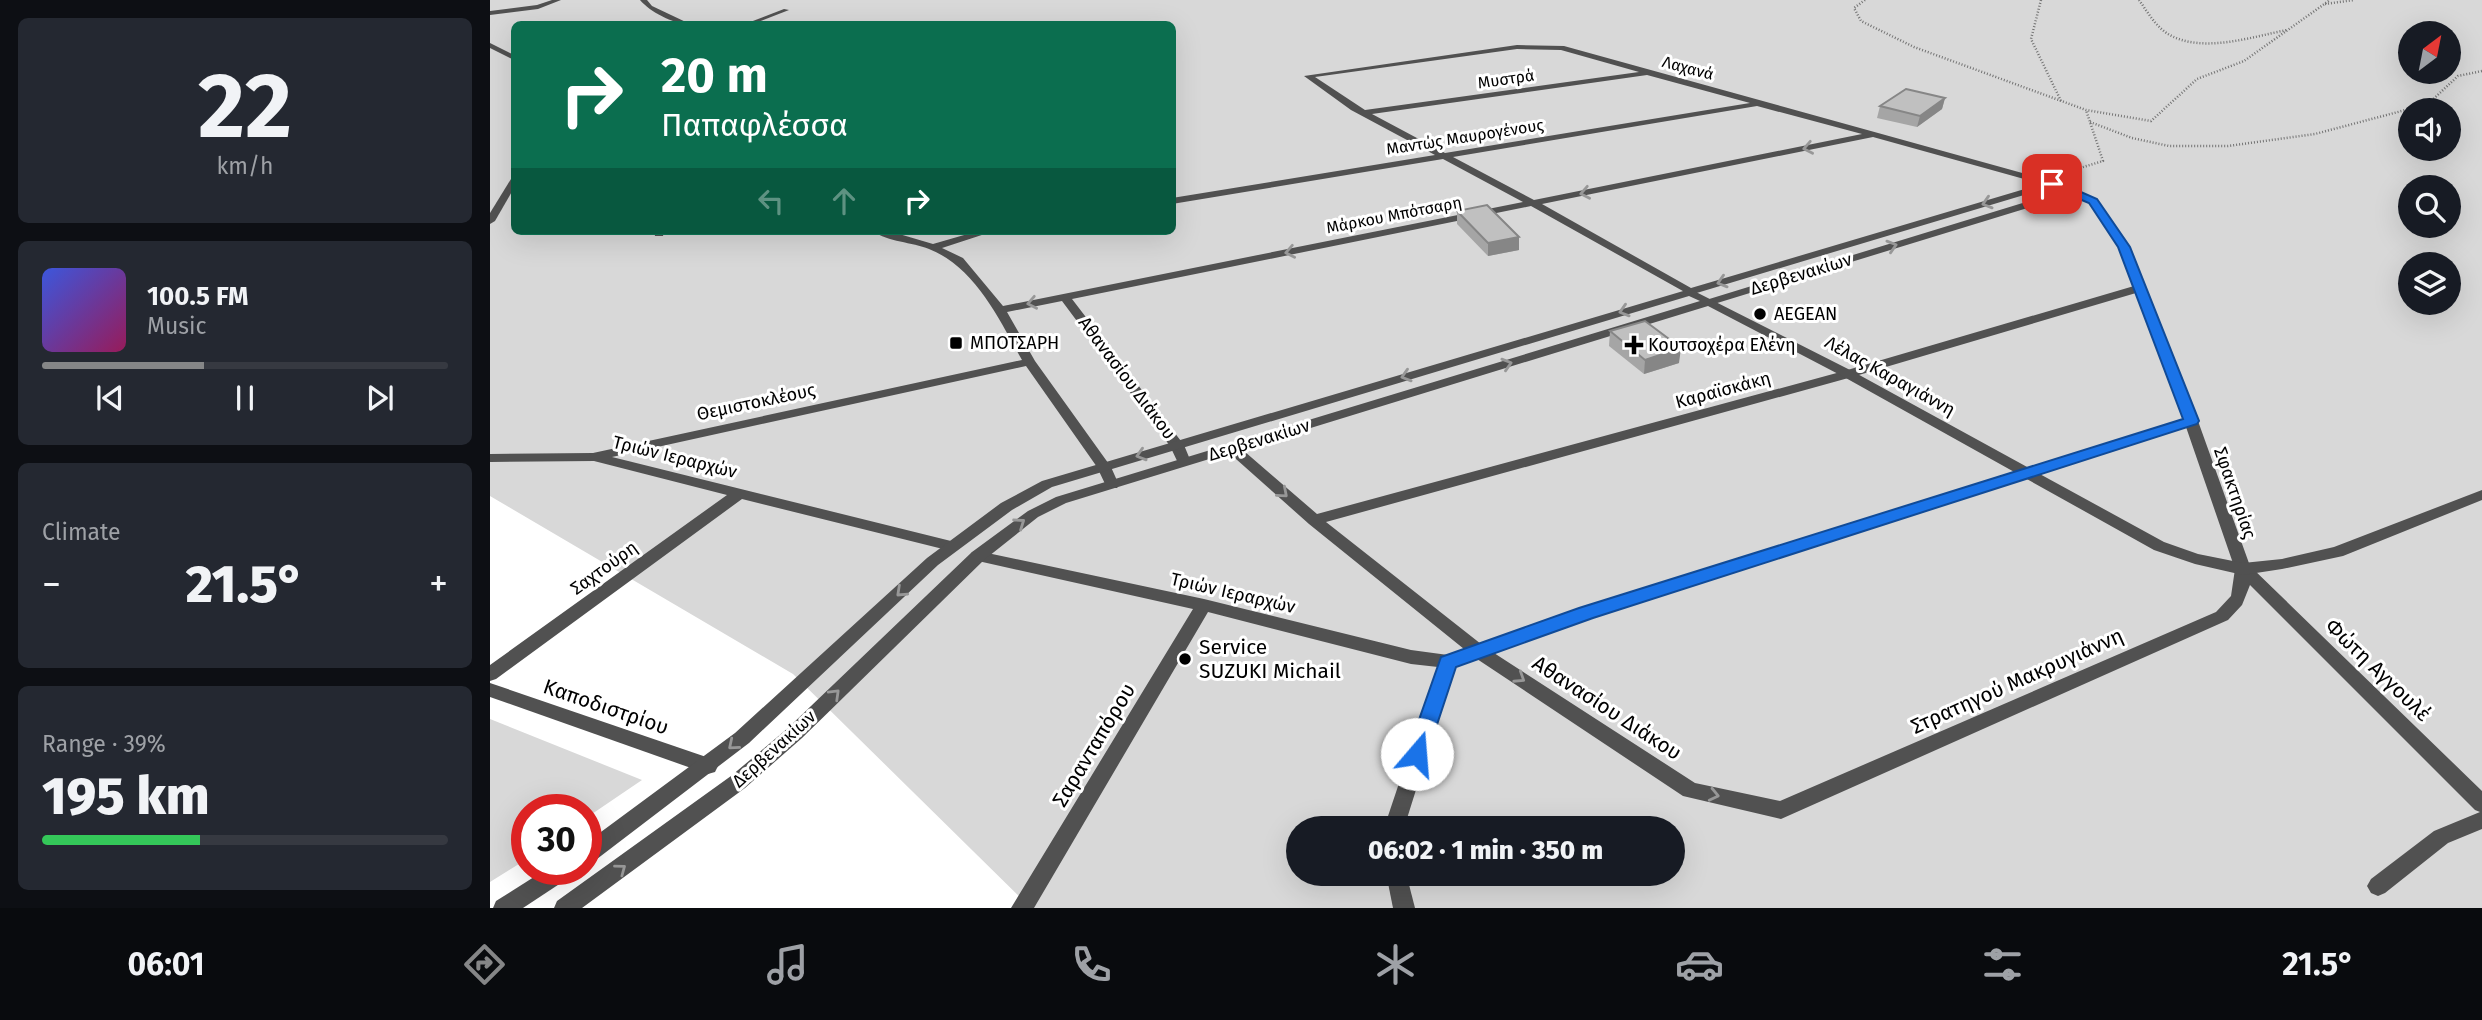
<!DOCTYPE html>
<html lang="en">
<head>
<meta charset="utf-8">
<style>
  body { margin:0; font-family:"Fira Sans",sans-serif; background:#242831; color:#f1f3f6; height:100vh; display:flex; flex-direction:column; font-size:26px; white-space:nowrap }
  * { box-sizing:border-box; margin:0 }
  p { font-size:23px; color:#9ea1a6 }
  .icon { flex:none; width:38px; height:38px; fill:none; stroke:currentColor; stroke-width:2; stroke-linecap:round; stroke-linejoin:round }
  .map { position:relative; flex:1; overflow:hidden }
  .drawer { display:flex; flex-direction:column; gap:18px; padding:18px; background:#0d0f14; width:490px }
  .drawer>* { flex:none }
  .hud { position:absolute; left:21px; top:21px; width:665px; height:214px; border-radius:10px; box-shadow:0 7px 28px #0002; background:#0b6e4f; color:#fff; overflow:hidden }
  .needle { width:46px; rotate:32deg }
  .buttons { position:absolute; left:1908px; top:21px; display:grid; gap:14px }
  .buttons a { display:grid; place-items:center; width:63px; height:63px; border-radius:50%; background:#171b24; box-shadow:0 7px 28px #0002; font-size:35px }
  .speed { position:absolute; left:21px; top:794px; display:flex; gap:14px; font-size:35px; font-weight:700; text-align:center }
  .speed>* { display:grid; place-content:center; width:91px; height:91px; border-radius:50%; background:#171b24; box-shadow:0 7px 28px #0002; line-height:1 }
  .speed .limit { border:10px solid #d22; background:#fff; color:#111 }
  .pin { position:absolute; display:grid; place-items:center; width:60px; height:60px; color:#fff; margin:-30px; border-radius:14px; box-shadow:0 4px 10px #0006 }
  .me { position:absolute; width:77px; margin:-38px; rotate:18deg; stroke-linejoin:round; filter:drop-shadow(0 0 5px #0008) }
  .turn { display:flex; align-items:center; gap:24px; height:147px; padding:0 35px; font-size:32px }
  .turn .icon { width:91px; height:91px; stroke-width:2.5 }
  .turn b { display:block; font-size:49px; line-height:60px }
  .lanes { display:flex; align-items:center; height:66px; padding:0 35px; background:#0003; justify-content:center; gap:35px; direction:ltr }
  .lanes .off { opacity:.35 }
  .big { font-size:52px; font-weight:800; line-height:1.1 }
  .drawer .tile { flex:1; display:flex; flex-direction:column; justify-content:center; gap:10px; min-width:0; padding:0 24px; border-radius:10px; background:#242831 }
  .drawer .dial { align-items:center; gap:0 }
  .dial b { font-size:91px; line-height:1 }
  .song { display:flex; align-items:center; gap:21px }
  .cover { width:84px; height:84px; border-radius:10px; background:linear-gradient(135deg,hsl(230 70% 55%),hsl(330 70% 35%)) }
  .played { height:7px; border-radius:4px; background:linear-gradient(90deg,#858687 40%,#363941 40%) }
  .keys { display:flex; justify-content:space-around; direction:ltr }
  .heat { display:flex; justify-content:space-between; align-items:center; font-size:38px; direction:ltr }
  .charge { height:10px; border-radius:5px; background:linear-gradient(90deg,#34c759 39%,#363941 0) }
  .trip { position:absolute; left:796px; top:816px; width:399px; height:70px; border-radius:35px; background:#171b24; box-shadow:0 7px 28px #0002; font-weight:800; line-height:70px; text-align:center }
  .dock { display:flex; height:112px; justify-content:space-around; align-items:center; background:#090b0e; color:#9ea1a6 }
  .dock .icon { width:49px; height:49px }
  .dock .selected { color:#858687 }
  .dock b { font-size:32px; color:#f1f3f6 }
  main { display:flex; flex:1; min-height:0 }
  .map>svg:first-child { display:block }
  .green { fill:#d8d8d8; fill-rule:evenodd }
  .lines { fill:none; stroke-linecap:round; stroke-linejoin:round }
  .path { stroke:#737373; stroke-width:2.5; stroke-dasharray:1 2; stroke-linecap:butt }
  .minor { fill:#515151; fill-rule:evenodd }
  .tertiary { fill:#515151; fill-rule:evenodd }
  .wall { fill:#a5a5a5 }
  .shaded-wall { fill:#868686 }
  .building { fill:#c0c0c0; stroke:#868686; stroke-width:2 }
  .oneway { stroke:#979797 }
  .route { fill:#1a73e8; stroke:#114b97; stroke-width:2 }
  .poi-dot { fill:#000; stroke:#fff; stroke-width:2.5 }
  .labels { text-anchor:middle; dominant-baseline:central; stroke-width:6; stroke-linejoin:round; paint-order:stroke }
  .far-street-label { font-size:16px; fill:#000; stroke:#fff }
  .street-label { font-size:18px; fill:#000; stroke:#fff }
  .poi-label { font-size:18px; fill:#000; stroke:#fff; text-anchor:start }
  .near-poi-label { font-size:21px; fill:#000; stroke:#fff; text-anchor:start }
  .near-street-label { font-size:21px; fill:#000; stroke:#fff }
</style>
</head>
<body>
<main>
<section class="drawer">
<div class="tile dial"><b>22</b><p>km/h</p></div>
<div class="tile">
<div class="song"><i class="cover"></i><div><b>100.5 FM</b><p>Music</p></div></div>
<div class="played"></div>
<div class="keys"><svg class="icon" aria-label="previous" viewBox="0 0 24 24"><path d="M18 5L8 12l10 7zM5 5v14"/></svg><svg class="icon" aria-label="pause" viewBox="0 0 24 24"><path d="M8 5v14M16 5v14"/></svg><svg class="icon" aria-label="next" viewBox="0 0 24 24"><path d="M6 5l10 7-10 7zM19 5v14"/></svg></div>
</div>
<div class="tile"><p>Climate</p>
<div class="heat"><a>−</a><b class="big">21.5°</b><a>+</a></div>
</div>
<div class="tile"><p>Range · 39%</p><b class="big">195 km</b><div class="charge"></div></div>
</section>
<div class="map">
<svg width="1992" height="908" viewBox="0 0 1992 908">
  <rect width="100%" height="100%" fill="#fff"/>
  <g class="green">
    <path d="M0,0H1992V908H541L303,674L0,496ZM24,24H682V231H24ZM1920,33H1958V72H1920ZM1920,110H1958V149H1920ZM1920,187H1958V226H1920ZM1920,264H1958V303H1920ZM808,828H1183V873H808Z"/>
    <path d="M0,719L152,780L96,818V810H37V859L0,882Z"/>
  </g>
  <g class="lines">
    <g class="path">
      <path d="M1375,0L1364,8L1371,21L1424,47L1596,110L1661,121L1707,79L1754,61L1840,0"/>
      <path d="M1551,0L1541,39L1571,101"/>
      <path d="M1649,0C1657,11 1665,26 1678,34C1712,54 1761,37 1797,30"/>
      <path d="M1835,4L1864,0"/>
      <path d="M1600,122L1642,138L1679,146H1738L1825,134L1938,104L1968,76L1992,71"/>
      <path d="M1590,168L1613,161L1596,110"/>
    </g>
    <g class="minor">
      <path d="M62,0H71L48,9L0,15V11L47,5Z"/>
      <path d="M150,0H157L162,6L200,24C185,25 160,12 150,0Z"/>
      <path d="M294,9L299,10L263,24H255Z"/>
      <path d="M0,43L24,55V60L0,48Z"/>
      <path d="M1027,45L1074,46L1565,182L1606,199L1639,247L1708,421L1760,566L1992,791V829L1958,843L1895,893L1888,896L1881,893L1877,886L1881,879L1944,831L1990,812L1985,810L1760,585L1752,605L1738,620L1291,819L1193,796L987,659L965,666L914,828H894L948,667L921,664L718,612L544,908H521L703,609L488,561L482,560L480,556L482,552L488,551L714,599L921,650L958,655L974,649L819,524L737,451L735,448L737,445H747L827,514L1354,371L1644,286L1629,247L1599,203L1580,195L1224,304L1220,305L1214,302L1216,300L1572,191L1561,187L1200,295L1041,206L582,299L694,445L701,462L694,466L689,465L680,446L572,301L517,312L545,361L621,467L629,485L627,488H617L607,467L536,366L122,457L461,541L466,542L469,546L466,550L461,551L252,499L6,679L0,681V665L237,495L104,461L0,462V454L103,453L532,360C509,319 485,267 439,249C422,242 398,242 383,231H399L443,244L488,231H504L452,248L473,258L513,306L1033,202L953,159L682,204V198L945,155L861,110L814,76ZM1027,49L1071,50L1149,72L875,110L825,77ZM1157,75L1260,103L955,153L882,114ZM1267,106L1372,134L1044,200L963,157ZM1383,137L1552,184L1201,288L1052,204ZM1646,293L1694,419L1090,609L991,644L836,522L1362,377ZM1696,427L1745,569L1741,596L1726,612L1290,801L1205,783L1004,653L1102,617Z"/>
      <path d="M24,178V188L5,221L0,224V213L21,179Z"/>
      <path d="M164,231H174L173,236H165Z"/>
      <path d="M0,683L225,760L228,766L225,772L218,774L0,697Z"/>
      <path d="M896,873H916L925,908H903Z"/>
    </g>
    <g class="tertiary">
      <path d="M1200,289L1362,371L1674,542L1708,554L1753,563L1792,559L1844,547L1992,490V500L1853,556L1792,569L1753,575L1705,564L1664,550L1354,377L1218,306L576,503L548,517L494,560L312,738L255,788L92,908H64L67,901L241,776L298,728L482,552L538,511L566,497L1210,301L1199,296L562,487L522,510L448,565L259,743L103,862L96,864V843L245,733L437,558L511,503L552,481Z"/>
      <path d="M55,870H83L80,877L33,908H3L6,901Z"/>
    </g>
  </g>
  <g class="wall">
    <path d="M1455,98L1452,109L1427,127L1387,118L1390,106Z"/>
    <path d="M967,211L1029,237V250L998,256L967,224Z"/>
    <path d="M1120,331L1189,363L1154,374L1119,346Z"/>
  </g>
  <g class="shaded-wall">
    <path d="M1455,98L1452,109L1427,127L1430,116Z"/>
    <path d="M1029,237V250L998,256V243Z"/>
    <path d="M1191,348L1189,363L1154,374L1155,360Z"/>
  </g>
  <g class="building">
    <path d="M1416,89L1455,98L1430,116L1390,106Z"/>
    <path d="M997,205L1029,237L998,243L967,211Z"/>
    <path d="M1155,321L1191,348L1155,360L1120,331Z"/>
  </g>
  <defs><path id="oneway-chevron" d="M-2-3.5L2.5 0L-2 3.5" fill="none" stroke-width="1.6" stroke-linecap="round" stroke-linejoin="round" transform="scale(1.75)"/></defs>
  <g class="oneway">
    <use href="#oneway-chevron" transform="translate(1318 148) rotate(169)"/>
    <use href="#oneway-chevron" transform="translate(1095 193) rotate(169)"/>
    <use href="#oneway-chevron" transform="translate(1497 203) rotate(163)"/>
    <use href="#oneway-chevron" transform="translate(1402 246) rotate(-17)"/>
    <use href="#oneway-chevron" transform="translate(800 252) rotate(169)"/>
    <use href="#oneway-chevron" transform="translate(1232 282) rotate(163)"/>
    <use href="#oneway-chevron" transform="translate(542 303) rotate(169)"/>
    <use href="#oneway-chevron" transform="translate(1134 311) rotate(163)"/>
    <use href="#oneway-chevron" transform="translate(1017 364) rotate(-17)"/>
    <use href="#oneway-chevron" transform="translate(916 376) rotate(163)"/>
    <use href="#oneway-chevron" transform="translate(651 455) rotate(163)"/>
    <use href="#oneway-chevron" transform="translate(793 493) rotate(41)"/>
    <use href="#oneway-chevron" transform="translate(530 523) rotate(-35)"/>
    <use href="#oneway-chevron" transform="translate(411 592) rotate(137)"/>
    <use href="#oneway-chevron" transform="translate(1030 678) rotate(33)"/>
    <use href="#oneway-chevron" transform="translate(345 694) rotate(-44)"/>
    <use href="#oneway-chevron" transform="translate(243 745) rotate(140)"/>
    <use href="#oneway-chevron" transform="translate(1224 795) rotate(13)"/>
    <use href="#oneway-chevron" transform="translate(131 869) rotate(-37)"/>
  </g>
  <path class="route" d="M1558,181H1566L1607,199L1640,247L1709,421L1707,424L1103,618L966,667L935,761L927,763L920,761L917,754L951,657L1089,608L1693,419L1628,247L1599,203L1558,186Z"/>
  <g class="poi-dot">
    <circle cx="1270" cy="314" r="7"/>
    <rect x="459" y="336" width="14" height="14" rx="3.5"/>
    <path d="M1140.5 334.5h7v7h7v7h-7v7h-7v-7h-7v-7h7z"/>
    <circle cx="695" cy="659" r="7"/>
  </g>
  <g class="labels">
    <g class="far-street-label">
      <text transform="translate(1198 68) rotate(15)">Λαχανά</text>
      <text transform="translate(1016 79) rotate(-8)">Μυστρά</text>
      <text transform="translate(975 137) rotate(-9)">Μαντώς Μαυρογένους</text>
      <text transform="translate(904 215) rotate(-11)">Μάρκου Μπότσαρη</text>
    </g>
    <g class="street-label">
      <text transform="translate(1311 274) rotate(-17)">Δερβενακίων</text>
      <text transform="translate(1400 376) rotate(29)">Λέλας Καραγιάννη</text>
      <text transform="translate(637 378) rotate(53)">Αθανασίου Διάκου</text>
      <text transform="translate(1233 390) rotate(-15)">Καραϊσκάκη</text>
      <text transform="translate(266 402) rotate(-12)">Θεμιστοκλέους</text>
      <text transform="translate(769 440) rotate(-17)">Δερβενακίων</text>
      <text transform="translate(185 457) rotate(14)">Τριών Ιεραρχών</text>
      <text transform="translate(1745 493) rotate(71)">Σφακτηρίας</text>
      <text transform="translate(114 568) rotate(-36)">Σαχτούρη</text>
      <text transform="translate(743 593) rotate(13)">Τριών Ιεραρχών</text>
      <text transform="translate(284 749) rotate(-42)">Δερβενακίων</text>
    </g>
    <g class="poi-label">
      <text x="1284" y="314">AEGEAN</text>
      <text x="480" y="343">ΜΠΟΤΣΑΡΗ</text>
      <text x="1158" y="345">Κουτσοχέρα Ελένη</text>
    </g>
    <g class="near-poi-label">
      <text x="709" y="647">Service<tspan x="709" dy="24">SUZUKI Michail</tspan></text>
    </g>
    <g class="near-street-label">
      <text transform="translate(1888 670) rotate(44)">Φώτη Αγγουλέ</text>
      <text transform="translate(1527 681) rotate(-24)">Στρατηγού Μακρυγιάννη</text>
      <text transform="translate(116 707) rotate(19)">Καποδιστρίου</text>
      <text transform="translate(1117 708) rotate(33)">Αθανασίου Διάκου</text>
      <text transform="translate(604 745) rotate(-59)">Σαρανταπόρου</text>
    </g>
  </g>
</svg>
<div class="buttons">
<a><svg class="needle" viewBox="-14 -14 28 28"><path d="M0-13l5 13h-10z" fill="#e53935"/><path d="M0 13l5-13h-10z" fill="#9ea1a6"/></svg></a>
<a><svg class="icon" aria-label="sound" viewBox="0 0 24 24"><path d="M4 9h4l5-4v14l-5-4H4zM17 9q2 3 0 6"/></svg></a>
<a><svg class="icon" aria-label="search" viewBox="0 0 24 24"><circle cx="10" cy="10" r="6"/><path d="M15 15l6 6"/></svg></a>
<a><svg class="icon" aria-label="layers" viewBox="0 0 24 24"><path d="M12 4l9 5-9 5-9-5zM3 14l9 5 9-5"/></svg></a>
</div>
<div class="speed"><div class="limit">30</div></div>
<div class="pin" style="left:1562px;top:184px;background:#d93025"><svg class="icon" aria-label="arrive" viewBox="0 0 24 24"><path d="M6 21V4h12l-3 4 3 4H6"/></svg></div>
<svg class="me" style="left:927px;top:754px" viewBox="-20 -20 40 40"><circle r="19" fill="#fff"/><path d="M0-13L10 11 0 6-10 11z" fill="#1a73e8"/></svg>
<div class="trip">06:02 · 1 min · 350 m</div>
<div class="hud">
<div class="turn"><svg class="icon" aria-label="right" viewBox="0 0 24 24"><path d="M7 20v-9h11M14 6l5 5-5 5"/></svg><div><b>20 m</b>Παπαφλέσσα</div></div>
<div class="lanes"><svg class="icon off" aria-label="left" viewBox="0 0 24 24"><path d="M17 20v-9H6M10 6l-5 5 5 5"/></svg><svg class="icon off" aria-label="ahead" viewBox="0 0 24 24"><path d="M12 20V5M6 11l6-6 6 6"/></svg><svg class="icon" aria-label="right" viewBox="0 0 24 24"><path d="M7 20v-9h11M14 6l5 5-5 5"/></svg></div>
</div>
</div>
</main>
<nav class="dock">
<b>06:01</b>
<svg class="icon selected" aria-label="directions" viewBox="0 0 24 24"><path d="M12 3l9 9-9 9-9-9zM9 14v-3h6M13 9l2 2-2 2"/></svg>
<svg class="icon" aria-label="music" viewBox="0 0 24 24"><path d="M9 18V5l10-2v13"/><circle cx="6" cy="18" r="3"/><circle cx="16" cy="16" r="3"/></svg>
<svg class="icon" aria-label="phone" viewBox="0 0 24 24"><path d="M5 4h4l2 5-3 2q2 4 5 5l2-3 5 2v4C11 20 4 13 5 4z"/></svg>
<svg class="icon" aria-label="climate" viewBox="0 0 24 24"><path d="M12 3v18M4 7l16 10M4 17L20 7"/></svg>
<svg class="icon" aria-label="car" viewBox="0 0 24 24"><path d="M5 17H2v-5l4-1 3-4h7l3 4 3 1v5h-3M9 17h6M6 11h13"/><circle cx="7" cy="17" r="2"/><circle cx="17" cy="17" r="2"/></svg>
<svg class="icon" aria-label="filters" viewBox="0 0 24 24"><path d="M4 7h16M4 17h16"/><circle cx="9" cy="7" r="2"/><circle cx="15" cy="17" r="2"/></svg>
<b>21.5°</b>
</nav>
</body>
</html>
